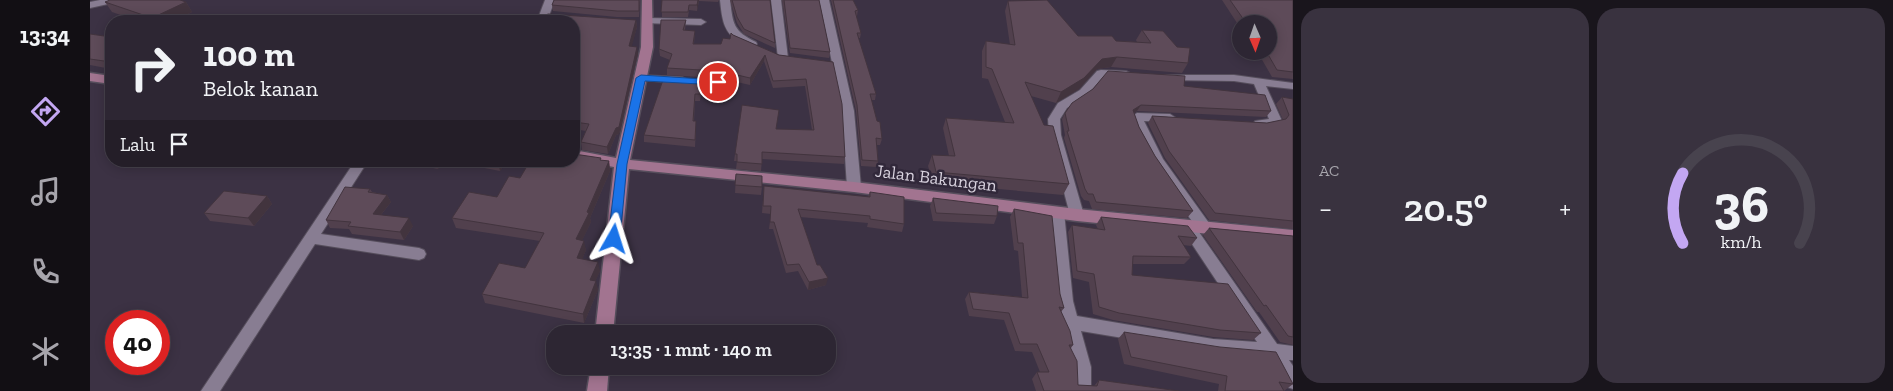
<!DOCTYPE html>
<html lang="id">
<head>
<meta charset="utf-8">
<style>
  body { margin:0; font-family:"Zilla Slab",serif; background:#39323f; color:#f1f3f6; height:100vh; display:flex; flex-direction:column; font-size:19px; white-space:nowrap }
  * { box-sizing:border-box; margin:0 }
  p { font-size:16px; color:#a7a5ac }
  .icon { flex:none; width:28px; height:28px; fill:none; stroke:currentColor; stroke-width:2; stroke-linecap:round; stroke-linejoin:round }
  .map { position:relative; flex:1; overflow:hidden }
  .drawer { display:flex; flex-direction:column; gap:8px; padding:8px; background:#19151c; width:600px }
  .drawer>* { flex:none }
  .top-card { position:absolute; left:15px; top:15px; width:475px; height:152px; border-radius:20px; box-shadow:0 2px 12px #0003,0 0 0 1px #48434e; background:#2d2633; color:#f1f3f6; overflow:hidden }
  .needle { width:32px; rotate:178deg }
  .fabs { position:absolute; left:1142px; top:15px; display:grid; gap:10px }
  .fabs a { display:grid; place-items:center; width:45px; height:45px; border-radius:50%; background:#2d2633; box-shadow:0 2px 12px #0003,0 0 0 1px #48434e; font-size:25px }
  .speed { position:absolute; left:15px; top:310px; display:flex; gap:10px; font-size:25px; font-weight:700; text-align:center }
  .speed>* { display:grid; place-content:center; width:65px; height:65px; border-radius:50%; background:#2d2633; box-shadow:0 2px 12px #0003,0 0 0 1px #48434e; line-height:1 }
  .speed .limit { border:8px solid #d22; background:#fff; color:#111 }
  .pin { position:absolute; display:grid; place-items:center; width:42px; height:42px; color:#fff; margin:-21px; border:2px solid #fff; border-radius:50%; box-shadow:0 1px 5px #0007 }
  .me { position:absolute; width:55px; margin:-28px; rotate:6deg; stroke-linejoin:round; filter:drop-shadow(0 0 4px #0008) }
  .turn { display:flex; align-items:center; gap:18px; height:105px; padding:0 15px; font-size:22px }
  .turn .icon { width:65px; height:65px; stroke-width:2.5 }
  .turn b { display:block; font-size:35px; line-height:42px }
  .then { display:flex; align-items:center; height:48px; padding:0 15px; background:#0003; gap:10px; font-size:19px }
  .big { font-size:38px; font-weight:600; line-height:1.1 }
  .drawer .widget { flex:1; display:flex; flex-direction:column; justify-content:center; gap:8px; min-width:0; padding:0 18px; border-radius:20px; background:#39323f }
  .drawer .dial { align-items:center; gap:0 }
  .dial svg { height:130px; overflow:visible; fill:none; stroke:#48434e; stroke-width:7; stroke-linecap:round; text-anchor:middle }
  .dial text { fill:#f1f3f6; stroke:none }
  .heat { display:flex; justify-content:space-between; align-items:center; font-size:28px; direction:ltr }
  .drawer .tiles { flex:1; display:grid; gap:8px; grid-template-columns:repeat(2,1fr) }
  .trip { position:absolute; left:456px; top:325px; width:290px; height:50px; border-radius:20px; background:#2d2633; box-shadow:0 2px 12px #0003,0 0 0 1px #48434e; font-weight:600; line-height:50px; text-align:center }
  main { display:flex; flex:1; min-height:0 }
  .dock { display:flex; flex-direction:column; width:90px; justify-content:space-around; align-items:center; background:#120f14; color:#a7a5ac }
  .dock .icon { width:35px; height:35px }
  .dock .current { color:#c3a7f2 }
  .dock b { font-size:22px; color:#f1f3f6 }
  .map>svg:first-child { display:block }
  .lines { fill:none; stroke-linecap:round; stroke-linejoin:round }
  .street-casing { stroke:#564e5c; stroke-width:2 }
  .secondary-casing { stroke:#564e5c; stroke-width:3 }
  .street { fill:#887d92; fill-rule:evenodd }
  .secondary { fill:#a27490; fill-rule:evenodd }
  .wall { fill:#51404d }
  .shaded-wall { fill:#42343e }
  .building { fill:#5e4b59; stroke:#42343e }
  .route { fill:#1a73e8; stroke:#114b97 }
  .labels { text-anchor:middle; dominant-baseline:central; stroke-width:5; stroke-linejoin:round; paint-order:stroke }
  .street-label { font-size:18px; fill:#d8d2de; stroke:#31283a }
</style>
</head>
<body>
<main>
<nav class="dock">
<b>13:34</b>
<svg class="icon current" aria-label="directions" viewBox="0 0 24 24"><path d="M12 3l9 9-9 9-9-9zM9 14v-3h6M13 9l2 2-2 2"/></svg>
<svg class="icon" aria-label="music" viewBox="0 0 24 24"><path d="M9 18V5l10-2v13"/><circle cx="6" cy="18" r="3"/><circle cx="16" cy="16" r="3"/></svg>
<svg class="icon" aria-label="phone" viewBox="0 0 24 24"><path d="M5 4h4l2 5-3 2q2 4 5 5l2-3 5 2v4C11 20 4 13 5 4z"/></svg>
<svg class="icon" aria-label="climate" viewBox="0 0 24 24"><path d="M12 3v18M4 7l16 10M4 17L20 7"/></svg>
</nav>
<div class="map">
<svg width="1203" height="391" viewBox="0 0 1203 391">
  <rect width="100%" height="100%" fill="#3c3244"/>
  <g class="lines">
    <defs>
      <g id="street">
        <path d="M10,0H29L27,2L0,8V2Z"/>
        <path d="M455,0H465L457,21H447Z"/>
        <path d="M630,0H640C643,24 643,31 666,42L667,44L666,46C660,48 655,45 650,42C633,33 632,18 630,0Z"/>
        <path d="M681,0H691L698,58L693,61L688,58Z"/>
        <path d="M729,0H739L764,111L771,187L769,190H759L757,187L752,111Z"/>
        <path d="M558,18L611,19L616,22L611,25L554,23L553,21Z"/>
        <path d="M1011,70L1036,71L1042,74L1036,77L1014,76L998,94L977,108L970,119L971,135L994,215L992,219L987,220L982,219L980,215L959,135L958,119L968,103L990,90L1007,71Z"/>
        <path d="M551,75L592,77L598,80L592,83L547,80L545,78L547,76Z"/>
        <path d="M1077,75H1144L1203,83V89L1176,86L1192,121C1185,128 1170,131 1163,124L1165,121L1179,119L1164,84L1144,81L1073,80L1071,78L1073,76Z"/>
        <path d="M1047,113L1080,114L1086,118L1080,122L1054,121L1073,159L1119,223L1121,227L1119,231L1114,232L1109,231C1083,194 1055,160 1041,117Z"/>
        <path d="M265,161H278L231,234L329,248L334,250L336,254L334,258L329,260L225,244L130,391H111Z"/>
        <path d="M967,207L972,208L974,212L983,301L987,316L1123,339L1167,342L1090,226L1092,222L1097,221L1102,222L1187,344L1203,346V360H1199L1203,366V389L1197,387L1178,358L1123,353L991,331L1001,367V391H983V367L967,301L960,212L962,208Z"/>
      </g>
      <g id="secondary">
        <path d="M552,0H562L563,47L540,160L764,182L987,209L1203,230V242L987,221L764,192L539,169L523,334H505L524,167L484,160V150L526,158L551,47Z"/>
        <path d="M0,73L21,76V84L0,81Z"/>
        <path d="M501,366H519L517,391H497Z"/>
      </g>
    </defs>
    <use href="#street" class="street-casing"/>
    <use href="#secondary" class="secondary-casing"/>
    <use href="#street" class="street"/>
    <use href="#secondary" class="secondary"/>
  </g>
  <g class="wall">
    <path d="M464,0H550L549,17H527L463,11L462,5Z"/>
    <path d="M572,0H629L628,2L609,1L607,11L599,10L598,17H572Z"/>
    <path d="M640,0H680L685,43V48L654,34L647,23Z"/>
    <path d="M692,0H729L740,52L739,58L700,53Z"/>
    <path d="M741,0H763L768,10L767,16H766L771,33L770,38H768L786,94L785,100H781L792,139L790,145H787L788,161L787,167L771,166L766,111Z"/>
    <path d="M1132,0H1203V79L1182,77L1167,51H1179V24H1151V27L1149,26Z"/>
    <path d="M918,1L988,36L1026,41L1047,42L1046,40L1052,30L1098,63L1092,73L1021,67L1007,69L989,89L966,103L941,96L979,184L973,195L843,183L838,166L842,155L859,156L853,128L856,118L915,122L898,79L892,78V51L896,41L920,45L915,11Z"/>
    <path d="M15,2H96L102,12L84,21H48L22,12Z"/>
    <path d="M546,20L547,27L541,47L548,54L529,134L526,135L518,154L492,150L491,142L496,131L484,129V21Z"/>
    <path d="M596,20L595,30L605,31L604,44H631L640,39L643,35L689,55L743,62L755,157L754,164L672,159L671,171L646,169L647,161H644L645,154L686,129L722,130L715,86L683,88L674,61L660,85L638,80L633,96L611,92L610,101H605L604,121H606V128L605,147L554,142V135L574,77L628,81L630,80L628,78L577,75V68L580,60L570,56L569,49Z"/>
    <path d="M0,34L21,37V69L0,65Z"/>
    <path d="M1094,86L1181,111L1176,117L1047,111L1044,113L1049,127L1065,156L1103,211L1097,218L1002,209L999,201L994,200L991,196L974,138L975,135L972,119L975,113Z"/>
    <path d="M1192,97L1203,99V229L1119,220L1075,158L1058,123L1062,116L1177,123L1193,120L1186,104Z"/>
    <path d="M511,160L519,161L520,171L500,218L501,222L492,240L496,250L492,259L510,271L505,281L508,290L494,323L395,303L392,294L435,268L450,241L366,228L362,218L407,197L430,178Z"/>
    <path d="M318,161H353L348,169L319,163Z"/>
    <path d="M358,161H417L410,171Z"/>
    <path d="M646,174L672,187L671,195L645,193Z"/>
    <path d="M674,186L778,197L780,192L814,224L812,232L777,227L778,223L710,217L727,265L736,285L718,290L708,271L696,273L683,229H679L681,214L672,213Z"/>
    <path d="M280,189L282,192L297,195L301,202L291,215L323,226L314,240L262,234L259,229L240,228L236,220Z"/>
    <path d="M177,196L182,204L164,226L120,221L114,213Z"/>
    <path d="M843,198L907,216L904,224L843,221L840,206Z"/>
    <path d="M924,209L970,294L974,308L971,312L983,345L981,348L988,385L1004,386L1009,380L1089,391H946L942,379L947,372H950L942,352L925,351L914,320L879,316L875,299L879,292L932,297L928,251L924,250L920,217Z"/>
    <path d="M1011,217L1107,238L1101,246L1093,245L1101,257L1094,264H1043L1042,275L1171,333L1163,340L1123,337L1023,320L1003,314L999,282L983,278L978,232L982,225L1008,229L1006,225Z"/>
    <path d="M1119,228L1203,236V345L1190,342L1169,312H1167L1113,235Z"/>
    <path d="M1034,332L1203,384L1194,391H1128L1129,384L1034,364L1028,339Z"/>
  </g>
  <g class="shaded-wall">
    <path d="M608,0H609L607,11V5Z"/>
    <path d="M96,2L102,12L84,21H64L62,18Z"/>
    <path d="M546,20L547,27L540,53L539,46Z"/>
    <path d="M547,47L548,54L529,134L526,135L518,154L517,147Z"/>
    <path d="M675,55L674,61L660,85V78Z"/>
    <path d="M1027,57L1021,67L1007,69L989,89L966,103L971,92L1012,59Z"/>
    <path d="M639,73L638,80L633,96V89Z"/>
    <path d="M1051,105L1047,111L1039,116L1043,110Z"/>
    <path d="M345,161H353L348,169Z"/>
    <path d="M409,161H417L410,171L408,163Z"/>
    <path d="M519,161L520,171L500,218L501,222L488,249L486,239Z"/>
    <path d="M297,195L301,202L286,221L283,214Z"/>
    <path d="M177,196L182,204L164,226L158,218Z"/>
    <path d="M319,218L323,226L314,240L310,232Z"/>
    <path d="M494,241L496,250L489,267L487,258Z"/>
    <path d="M508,262L510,271L502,289L500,280Z"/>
    <path d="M738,278L736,285L718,290L719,282Z"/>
    <path d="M506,281L508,290L494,323L493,314Z"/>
  </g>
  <g class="building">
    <path d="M20,0H90L96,2L62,18L15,2Z"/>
    <path d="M464,0H549V11H527L462,5Z"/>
    <path d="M572,0H608L607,5H599L598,12H571Z"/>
    <path d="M642,0H680L685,43L654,29L647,17Z"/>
    <path d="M694,0H729L740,52L700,48Z"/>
    <path d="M743,0H763L768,10L765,11L771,33H767L786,94H780L787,121L790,122L792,139L786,138L788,161L772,160L767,105Z"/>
    <path d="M957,0L988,36H1022L1026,41L1061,43L1052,30L1073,31L1087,47L1100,48L1098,63L1027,57L1012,59L994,78L971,92L935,82L954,125L963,126L979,184L846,172L842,155L865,156L856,118L924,123L902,69L896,67V41L925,45L918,1Z"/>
    <path d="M1140,0H1203V72L1187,70L1176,51H1179V24H1159L1158,20H1154Z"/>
    <path d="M458,14L546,20L539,46L547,47L529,127L526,128L517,147L491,142L499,124L484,122V90L486,85L484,84V45L486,42L484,40V21H452L454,16Z"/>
    <path d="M571,20H596L593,30L605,31L603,44H631L633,38L640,39L641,33L643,35L689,55L743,62L752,104L755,157L672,152V164L647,162V154H645L652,105L689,110L686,129L724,130L716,79L683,81L675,55L660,78L639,73L633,89L611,86V94H605L603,121H606L605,140L554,135L574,77L628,81L636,77L628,71L577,68L582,54L569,49Z"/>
    <path d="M0,34L21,37V62L0,59Z"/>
    <path d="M1018,71L1095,76L1094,86L1175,95L1181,111L1051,105L1043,110L1049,127L1065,156L1103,211L1006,202L1003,194H998L995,189L977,131H979L975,113L982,103L1003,89Z"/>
    <path d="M1192,97L1203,99V221L1125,213L1079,151L1062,116L1177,123L1196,119L1199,115Z"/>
    <path d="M484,154L511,158L510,160L519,161L497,212L499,213L486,239L494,241L487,258L508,262L500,280L506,281L493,314L392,294L409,263L435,268L454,233L362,218L379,192L407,197L419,176L430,178L440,161H484Z"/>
    <path d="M396,161H409L408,163Z"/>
    <path d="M646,174L672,176V187L645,185Z"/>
    <path d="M674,186L780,197V192L814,197V224L780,219V216L708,209L727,265H730L738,278L719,282L709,264L697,265L684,222H680L681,206H673Z"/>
    <path d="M255,187L280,189L278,192L297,195L283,214L319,218L310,232L258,226L261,222L236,220Z"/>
    <path d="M134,191L177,196L158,218L114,213Z"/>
    <path d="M843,198L908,206L907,216L846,213Z"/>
    <path d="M924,209L962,216L970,294L974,308L969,307L980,331L983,345H979L987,361L988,385L1007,386L1009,380L1089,391H954L947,372H959L947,344H930L919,313L883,309L879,292L938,298L933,243H928Z"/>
    <path d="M1011,217L1098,226L1107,238L1088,236L1101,257L1043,256L1042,275L1138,284L1171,333L1130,330L1029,313L1009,307L1004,274L987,271L982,225L1015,230Z"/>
    <path d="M1119,228L1203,236V337L1198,336L1176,305L1174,306Z"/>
    <path d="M1034,332L1130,347L1186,352L1203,384L1189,382L1194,391H1135L1137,376L1041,357Z"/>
  </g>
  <path class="route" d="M551,75L628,80L633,82L628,85L555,81L537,164L530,239L528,242H520L518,239L527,164L546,78Z"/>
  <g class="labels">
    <g class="street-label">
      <text transform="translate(846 178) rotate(7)">Jalan Bakungan</text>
    </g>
  </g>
</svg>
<div class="fabs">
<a><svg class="needle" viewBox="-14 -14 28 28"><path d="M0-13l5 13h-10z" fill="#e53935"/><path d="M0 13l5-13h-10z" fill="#a7a5ac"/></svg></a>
</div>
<div class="speed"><div class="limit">40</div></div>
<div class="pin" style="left:628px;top:82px;background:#d93025"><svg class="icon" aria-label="arrive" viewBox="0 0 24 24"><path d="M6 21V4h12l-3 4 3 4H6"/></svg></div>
<svg class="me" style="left:524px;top:239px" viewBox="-20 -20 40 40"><path d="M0-17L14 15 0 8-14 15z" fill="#1a73e8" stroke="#fff" stroke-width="4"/></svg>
<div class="trip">13:35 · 1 mnt · 140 m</div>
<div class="top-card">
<div class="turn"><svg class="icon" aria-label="right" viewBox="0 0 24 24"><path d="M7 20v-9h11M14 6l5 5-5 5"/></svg><div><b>100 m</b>Belok kanan</div></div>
<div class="then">Lalu<svg class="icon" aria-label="arrive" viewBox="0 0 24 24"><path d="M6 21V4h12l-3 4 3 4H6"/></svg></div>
</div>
</div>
<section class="drawer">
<div class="tiles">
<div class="widget"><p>AC</p>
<div class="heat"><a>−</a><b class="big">20.5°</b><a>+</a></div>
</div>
<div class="widget dial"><svg viewBox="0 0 100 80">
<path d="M14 69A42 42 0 1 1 86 69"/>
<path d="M14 69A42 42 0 0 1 14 26" stroke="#c3a7f2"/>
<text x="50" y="56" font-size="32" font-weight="700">36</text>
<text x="50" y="72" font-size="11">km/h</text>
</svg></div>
</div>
</section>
</main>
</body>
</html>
